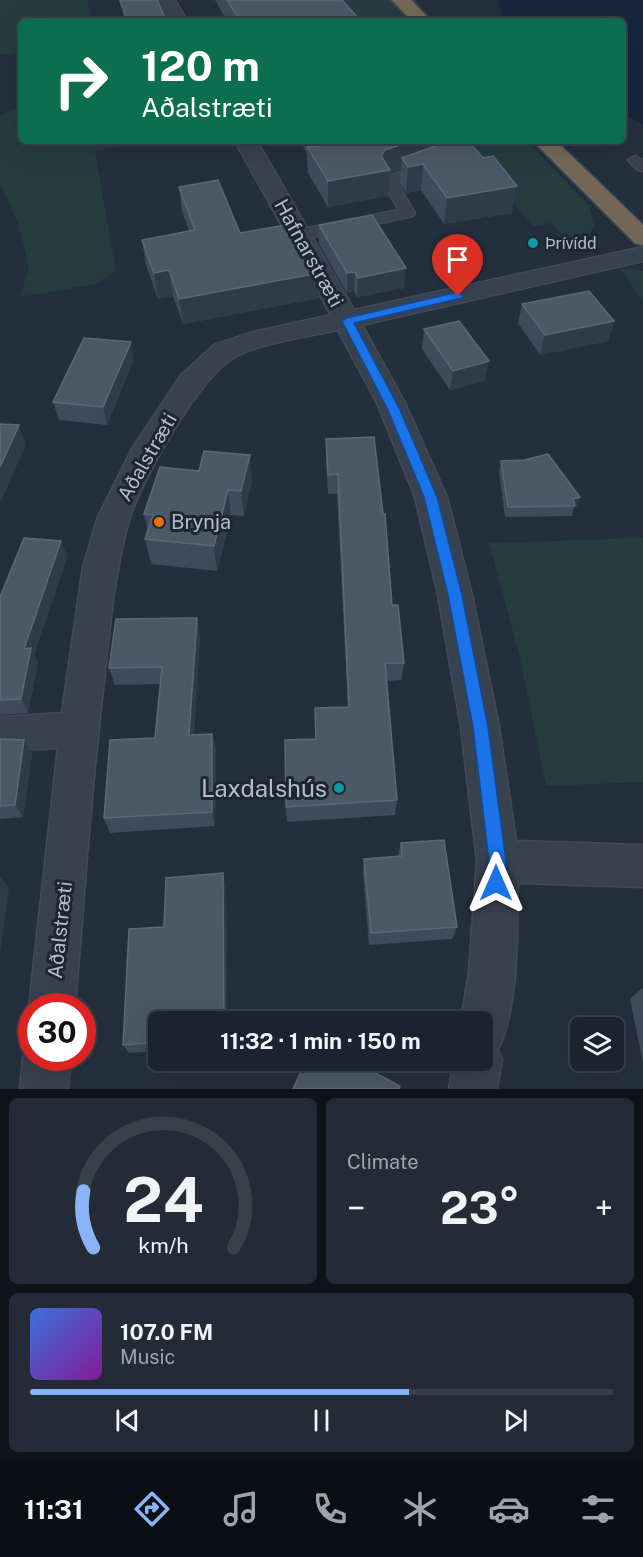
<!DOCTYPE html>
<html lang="en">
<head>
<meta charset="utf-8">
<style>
  body { margin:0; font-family:"Public Sans",sans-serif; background:#242b36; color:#f1f3f6; height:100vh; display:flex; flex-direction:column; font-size:22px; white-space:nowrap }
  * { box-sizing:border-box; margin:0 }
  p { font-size:20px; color:#a0a4aa }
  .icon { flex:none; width:33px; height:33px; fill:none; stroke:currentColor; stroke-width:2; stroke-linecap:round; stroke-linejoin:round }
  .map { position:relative; height:1089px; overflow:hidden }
  .drawer { display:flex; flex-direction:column; gap:9px; padding:9px; background:#0f1319; flex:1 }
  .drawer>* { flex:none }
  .hud { position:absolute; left:18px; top:18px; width:608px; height:126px; border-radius:9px; box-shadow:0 6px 24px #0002,0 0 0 2px #39404a; background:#0b6e4f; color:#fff; overflow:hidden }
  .tools { position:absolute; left:570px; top:1017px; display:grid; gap:12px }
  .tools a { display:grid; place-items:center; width:54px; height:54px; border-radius:9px; background:#1b232e; box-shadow:0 6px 24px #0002,0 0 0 2px #39404a; font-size:30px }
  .speed { position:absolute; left:18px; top:993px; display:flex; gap:12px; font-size:30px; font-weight:700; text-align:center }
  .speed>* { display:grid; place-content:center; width:78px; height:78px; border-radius:50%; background:#1b232e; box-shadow:0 6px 24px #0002,0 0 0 2px #39404a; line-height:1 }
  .speed .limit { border:9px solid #d22; background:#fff; color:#111 }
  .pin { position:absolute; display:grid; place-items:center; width:51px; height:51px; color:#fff; margin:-62px -26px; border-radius:50% 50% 50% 0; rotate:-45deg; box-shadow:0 0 6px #0007 }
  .pin .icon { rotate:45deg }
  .me { position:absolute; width:66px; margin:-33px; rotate:0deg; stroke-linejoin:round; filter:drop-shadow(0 0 4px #0008) }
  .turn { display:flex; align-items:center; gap:21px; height:126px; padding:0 24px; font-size:27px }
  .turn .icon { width:78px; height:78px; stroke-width:2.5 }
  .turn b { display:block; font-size:42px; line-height:51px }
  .big { font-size:45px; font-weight:700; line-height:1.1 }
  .drawer .widget { flex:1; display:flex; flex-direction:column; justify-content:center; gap:9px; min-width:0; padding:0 21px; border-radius:9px; background:#242b36 }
  .drawer .dial { align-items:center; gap:0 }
  .dial svg { height:156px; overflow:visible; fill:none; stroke:#39404a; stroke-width:7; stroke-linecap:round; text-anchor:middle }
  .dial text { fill:#f1f3f6; stroke:none }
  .song { display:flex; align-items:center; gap:18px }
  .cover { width:72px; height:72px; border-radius:9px; background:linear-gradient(135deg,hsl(220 70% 55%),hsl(290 70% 35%)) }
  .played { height:6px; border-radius:3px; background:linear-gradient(90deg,#8ab4f8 65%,#39404a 65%) }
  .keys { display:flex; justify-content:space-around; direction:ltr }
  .heat { display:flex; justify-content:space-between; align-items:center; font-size:33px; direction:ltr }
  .drawer .tiles { flex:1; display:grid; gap:9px; grid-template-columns:1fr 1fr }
  .widget:last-child { grid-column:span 2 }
  .trip { position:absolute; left:148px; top:1011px; width:345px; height:60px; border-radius:9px; background:#1b232e; box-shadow:0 6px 24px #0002,0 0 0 2px #39404a; font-weight:700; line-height:60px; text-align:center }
  .menu { display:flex; height:96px; justify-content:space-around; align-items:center; background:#0b0e12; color:#a0a4aa }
  .menu .icon { width:42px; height:42px }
  .menu .on { color:#8ab4f8 }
  .menu b { font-size:27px; color:#f1f3f6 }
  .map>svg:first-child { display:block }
  .green { fill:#263c3f }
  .water { fill:#17263c }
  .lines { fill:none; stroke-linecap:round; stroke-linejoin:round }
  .lane-casing { stroke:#414a57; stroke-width:3 }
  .street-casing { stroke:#414a57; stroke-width:3 }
  .highway-casing { stroke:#434c59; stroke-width:3 }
  .lane { fill:#38414e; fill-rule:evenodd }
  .street { fill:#38414e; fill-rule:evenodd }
  .highway { fill:#746855; fill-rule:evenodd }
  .wall { fill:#3f4b5c }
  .shaded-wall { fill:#2f3b4b }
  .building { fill:#4b5868; stroke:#5c6777; stroke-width:1.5 }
  .route { fill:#1a73e8; stroke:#114b97; stroke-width:1.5 }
  .culture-dot { fill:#0f9aa8; stroke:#1d2633; stroke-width:2 }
  .food-dot { fill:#e8710a; stroke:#1d2633; stroke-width:2 }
  .labels { text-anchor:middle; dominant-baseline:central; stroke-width:6; stroke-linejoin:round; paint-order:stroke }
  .far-poi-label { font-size:16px; fill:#b4bcc9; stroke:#1d2633; text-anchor:start }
  .street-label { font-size:20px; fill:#b4bcc9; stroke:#1d2633 }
  .poi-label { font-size:20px; fill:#b4bcc9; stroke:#1d2633; text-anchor:start }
  .near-poi-label { font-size:24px; fill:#b4bcc9; stroke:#1d2633; text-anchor:end }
</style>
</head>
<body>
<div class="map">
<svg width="643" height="1089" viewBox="0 0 643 1089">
  <rect width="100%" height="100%" fill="#242f3e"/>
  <g class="green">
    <path d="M0,0H87L93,21H21V53L0,55Z"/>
    <path d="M332,0H391L411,21H351Z"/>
    <path d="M21,107V141H133L134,143L95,152L116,270L96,284L20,297L29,267L18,223L0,184V116Z"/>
    <path d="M457,141H527L589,206L594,226C587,239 582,240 568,241L551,223L533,226Z"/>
    <path d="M633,269L643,271V301L621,270Z"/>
    <path d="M643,538V782L546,786L519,654L489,543Z"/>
  </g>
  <path class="water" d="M498,0H643V124L623,114L622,21H504Z"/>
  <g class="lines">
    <defs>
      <g id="lane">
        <path d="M635,156L643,160V171L638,170L628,160Z"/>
        <path d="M426,164L433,168L431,171L397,183L415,213L413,216L299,240L291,235L299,230L399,210L382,181L384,178Z"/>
      </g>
      <g id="street">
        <path d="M157,0H175L187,21H169Z"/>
        <path d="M235,141H257L354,310L643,247V261L362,325L405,403L447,497L472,595L499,727L516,841L643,845V887L518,883C516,936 520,996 500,1046L497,1047L502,1060L497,1089H449L454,1060H483V1022H461L469,972L477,861L461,727L438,595L415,497L377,403L338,330C311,336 255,344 233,358C198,380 141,480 129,520C114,573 110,627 104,681C91,789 84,898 75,1006H32V1013L29,1006L58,748L0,751V717L62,713L83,567L98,517L133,447L181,375L214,345L253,332L331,315Z"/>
        <path d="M32,1040V1058H71L68,1089H20L23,1058Z"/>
      </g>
      <g id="highway">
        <path d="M392,0H411L431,21H412Z"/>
        <path d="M533,141H556L643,225V245L635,243Z"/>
      </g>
    </defs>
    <use href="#lane" class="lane-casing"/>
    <use href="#street" class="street-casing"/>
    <use href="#highway" class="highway-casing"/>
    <use href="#lane" class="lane"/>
    <use href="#street" class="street"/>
    <use href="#highway" class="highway"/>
  </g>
  <g class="wall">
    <path d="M119,0H157L166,21H125Z"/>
    <path d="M215,0H342L361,21H227Z"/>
    <path d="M300,141H468L512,213L444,224L421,190L406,193L400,184L401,170L390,174L388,196L328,207L308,173L307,154Z"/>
    <path d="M179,187L240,233L319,298L183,324L173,296L158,299L146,265L142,240L189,231L182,211Z"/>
    <path d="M319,225L404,288L357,297L354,291L347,293L319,244Z"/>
    <path d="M522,304L614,321L608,341L540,355L518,323Z"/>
    <path d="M424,329L485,381L450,390L422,349Z"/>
    <path d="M134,359L107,425L59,420L53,402Z"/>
    <path d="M326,439L392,605L404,663L401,680L386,681L397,800L395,815L287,822L286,807L316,740L348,707L337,494H328L326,458Z"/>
    <path d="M501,461L577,507H574L572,516L505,517L499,471Z"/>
    <path d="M252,481L244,516L231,515L217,571L151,564L145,539L148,531L144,514Z"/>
    <path d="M61,541L67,557L34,654L38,663L28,713L0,715V597Z"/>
    <path d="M200,636L194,735L212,734L216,750L215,826L110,833L104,818L155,738L160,684L115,685L109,668Z"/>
    <path d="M0,739L32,753L23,817L0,819Z"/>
    <path d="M401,843L457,927L452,939L369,945L363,873L364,859L398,856Z"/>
    <path d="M226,885L227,1022H159V1051L129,1053L123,1045L164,927Z"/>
    <path d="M641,989H643V1063L630,999Z"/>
  </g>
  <g class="shaded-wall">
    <path d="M177,141H212V142L178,147Z"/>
    <path d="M412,141H441L439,157L423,164L421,190L406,193L408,167L402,158L401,170L390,174L388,196L328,207V181L381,156L385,150Z"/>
    <path d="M517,186L512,213L444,224L447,198Z"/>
    <path d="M406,268L404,288L357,297L358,278Z"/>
    <path d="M169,270L173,296L158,299L154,273Z"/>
    <path d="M355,272L354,291L347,293V273Z"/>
    <path d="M319,273V298L183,324L179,299Z"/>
    <path d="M614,321L608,341L540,355L545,335Z"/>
    <path d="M131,342L134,359L107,425L103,407Z"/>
    <path d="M489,361L485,381L450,390L453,371Z"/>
    <path d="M19,425L26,445L0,503V467Z"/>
    <path d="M250,455L252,481L244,516L241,491Z"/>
    <path d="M228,490L231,515L217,571L214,546Z"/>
    <path d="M580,497L577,507H574L575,506L573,499Z"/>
    <path d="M61,541L67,557L34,654L38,663L28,713L21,699L24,649Z"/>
    <path d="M197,618L200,636L193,752L189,735Z"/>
    <path d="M212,734L216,750L215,826L212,812Z"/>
    <path d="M24,740L32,753L23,817L15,805Z"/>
    <path d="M223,873L226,885L227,1022H224Z"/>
    <path d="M0,877L9,888L0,952Z"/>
  </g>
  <g class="building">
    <path d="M120,0H157L166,21H128Z"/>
    <path d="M227,0H342L361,21H240Z"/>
    <path d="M315,141H412L385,150L381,156L390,170L328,181L307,147L318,146Z"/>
    <path d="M447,141H468L483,158L493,156L517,186L447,198L423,164L408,167L402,158L447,142Z"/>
    <path d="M218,180L240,233L291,224L319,273L179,299L169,270L154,273L142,240L195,230L179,187Z"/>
    <path d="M372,215L406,268L358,278L355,272L347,273L319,225Z"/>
    <path d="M589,291L614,321L545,335L522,304Z"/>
    <path d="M459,321L489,361L453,371L424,329Z"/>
    <path d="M84,338L131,342L103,407L53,402Z"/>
    <path d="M0,424L19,425L0,467Z"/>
    <path d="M374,437L383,514H385L392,605H398L404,663H385L397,800L286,807L285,740L316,739L315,708L349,707L338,474L328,475L326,439Z"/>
    <path d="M204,451L250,455L241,491L228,490L214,546L145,539L153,515L144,514L160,467L199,471Z"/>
    <path d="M548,454L580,497L573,499L575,506L508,507L501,461L524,460Z"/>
    <path d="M24,538L61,541L24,649L31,648L21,699L0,700V597Z"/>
    <path d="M197,618L189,735L212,734V812L104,818L110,740L155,738L162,667L109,668L116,619Z"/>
    <path d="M0,739L24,740L15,805L0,806Z"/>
    <path d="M444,840L457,927L371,933L364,859L402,856L401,843Z"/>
    <path d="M223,873L224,1022H159V1042L123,1045L129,929L164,927L166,878Z"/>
    <path d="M306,1060H351L400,1086L399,1089H293Z"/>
  </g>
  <path class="route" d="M458,292L463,296L462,298L354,323L400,410L437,497L462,595L488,727L506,861L505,883L503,890L496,892L490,890L488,883L489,861L473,727L448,595L424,497L388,410L342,321L347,318Z"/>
  <g class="culture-dot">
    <circle cx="533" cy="243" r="6"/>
    <circle cx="339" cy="788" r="6"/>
  </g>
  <circle class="food-dot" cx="159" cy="522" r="6"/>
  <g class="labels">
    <g class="far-poi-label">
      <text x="545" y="243">Þrívídd</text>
    </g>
    <g class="street-label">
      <text transform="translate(309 253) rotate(61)">Hafnarstræti</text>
      <text transform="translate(147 457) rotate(-60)">Aðalstræti</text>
      <text transform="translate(60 930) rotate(-84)">Aðalstræti</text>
    </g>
    <g class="poi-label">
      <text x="171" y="522">Brynja</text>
    </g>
    <g class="near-poi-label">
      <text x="327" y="788">Laxdalshús</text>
    </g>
  </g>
</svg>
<div class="tools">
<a><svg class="icon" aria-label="layers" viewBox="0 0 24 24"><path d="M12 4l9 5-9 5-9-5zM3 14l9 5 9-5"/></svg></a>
</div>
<div class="speed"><div class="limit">30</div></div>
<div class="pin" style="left:458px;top:296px;background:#d93025"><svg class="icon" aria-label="arrive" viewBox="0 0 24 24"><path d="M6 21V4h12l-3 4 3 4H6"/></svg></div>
<svg class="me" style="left:496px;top:883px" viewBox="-20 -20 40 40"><path d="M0-17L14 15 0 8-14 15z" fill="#1a73e8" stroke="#fff" stroke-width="4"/></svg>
<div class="trip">11:32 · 1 min · 150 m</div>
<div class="hud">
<div class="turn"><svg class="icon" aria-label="right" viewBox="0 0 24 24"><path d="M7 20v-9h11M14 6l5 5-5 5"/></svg><div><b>120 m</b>Aðalstræti</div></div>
</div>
</div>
<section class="drawer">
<div class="tiles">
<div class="widget dial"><svg viewBox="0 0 100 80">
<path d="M14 69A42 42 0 1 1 86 69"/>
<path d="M14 69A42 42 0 0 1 9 40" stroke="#8ab4f8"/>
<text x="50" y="56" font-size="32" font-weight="700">24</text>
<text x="50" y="72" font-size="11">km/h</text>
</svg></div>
<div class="widget"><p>Climate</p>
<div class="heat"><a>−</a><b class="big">23°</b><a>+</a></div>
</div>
<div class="widget">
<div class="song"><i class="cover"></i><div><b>107.0 FM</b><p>Music</p></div></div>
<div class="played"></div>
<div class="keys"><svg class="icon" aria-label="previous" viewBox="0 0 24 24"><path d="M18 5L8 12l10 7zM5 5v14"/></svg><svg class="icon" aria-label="pause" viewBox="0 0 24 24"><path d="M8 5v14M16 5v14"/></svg><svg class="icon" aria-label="next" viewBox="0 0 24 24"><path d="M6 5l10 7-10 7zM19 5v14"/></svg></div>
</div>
</div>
</section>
<nav class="menu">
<b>11:31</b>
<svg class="icon on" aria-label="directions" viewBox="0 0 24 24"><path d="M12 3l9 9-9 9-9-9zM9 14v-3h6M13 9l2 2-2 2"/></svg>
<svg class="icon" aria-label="music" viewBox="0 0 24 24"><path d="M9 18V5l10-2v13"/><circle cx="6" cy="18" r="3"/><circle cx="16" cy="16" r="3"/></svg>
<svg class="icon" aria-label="phone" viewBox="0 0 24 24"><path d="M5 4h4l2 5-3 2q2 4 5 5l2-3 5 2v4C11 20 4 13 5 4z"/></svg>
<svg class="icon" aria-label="climate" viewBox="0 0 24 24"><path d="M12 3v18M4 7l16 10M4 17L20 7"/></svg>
<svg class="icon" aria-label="car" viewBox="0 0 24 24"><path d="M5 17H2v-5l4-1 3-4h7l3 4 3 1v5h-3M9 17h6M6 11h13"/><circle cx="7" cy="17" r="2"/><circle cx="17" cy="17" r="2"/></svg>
<svg class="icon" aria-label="filters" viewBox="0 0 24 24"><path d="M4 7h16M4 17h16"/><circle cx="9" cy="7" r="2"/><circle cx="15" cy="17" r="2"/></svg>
</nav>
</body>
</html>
